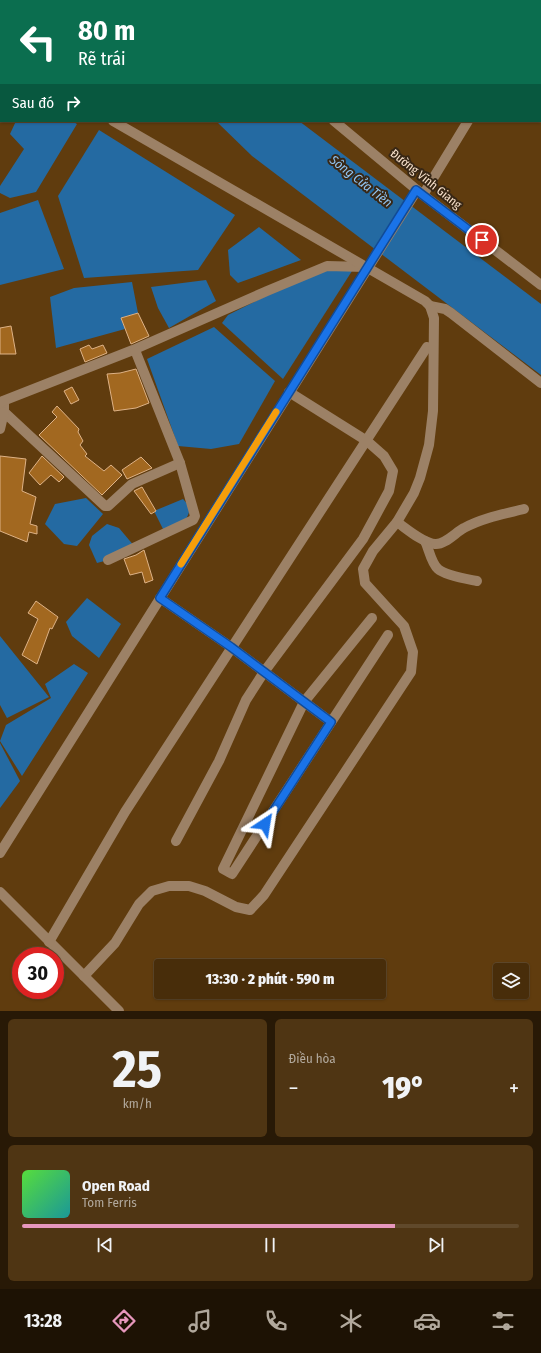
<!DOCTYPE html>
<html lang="vi">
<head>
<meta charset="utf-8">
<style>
  body { margin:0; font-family:"Fira Sans Condensed",sans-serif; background:#4f3513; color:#f1f3f6; height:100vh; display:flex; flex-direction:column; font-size:15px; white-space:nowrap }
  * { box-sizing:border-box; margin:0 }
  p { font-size:13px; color:#b1a89c }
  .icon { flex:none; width:22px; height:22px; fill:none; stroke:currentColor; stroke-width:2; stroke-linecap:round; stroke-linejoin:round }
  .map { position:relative; height:1011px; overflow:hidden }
  .drawer { display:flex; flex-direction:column; gap:8px; padding:8px; background:#281906; flex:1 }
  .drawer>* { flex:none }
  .banner { position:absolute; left:0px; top:0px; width:541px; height:122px; box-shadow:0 1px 3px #0004,0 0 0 1px #60492b; background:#0b6e4f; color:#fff; overflow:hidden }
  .buttons { position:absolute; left:493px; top:963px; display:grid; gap:8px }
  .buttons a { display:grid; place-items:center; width:36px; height:36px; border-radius:4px; background:#482d0a; box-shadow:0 1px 3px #0004,0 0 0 1px #60492b; font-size:20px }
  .speed { position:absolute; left:12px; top:947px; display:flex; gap:8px; font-size:20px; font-weight:700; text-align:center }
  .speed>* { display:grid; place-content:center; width:52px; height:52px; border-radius:50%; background:#482d0a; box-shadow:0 1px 3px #0004,0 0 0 1px #60492b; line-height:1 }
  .speed .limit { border:6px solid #d22; background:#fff; color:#111 }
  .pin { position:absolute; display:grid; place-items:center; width:34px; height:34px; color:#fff; margin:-17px; border:2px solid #fff; border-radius:50%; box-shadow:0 1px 4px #0007 }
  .me { position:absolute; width:44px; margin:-22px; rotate:33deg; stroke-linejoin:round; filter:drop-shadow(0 0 3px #0008) }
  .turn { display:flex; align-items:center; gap:14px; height:84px; padding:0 12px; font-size:18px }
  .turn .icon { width:52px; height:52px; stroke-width:2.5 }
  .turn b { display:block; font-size:28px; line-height:34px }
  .then { display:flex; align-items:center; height:38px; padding:0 12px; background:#0003; gap:8px; font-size:15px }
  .big { font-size:30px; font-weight:800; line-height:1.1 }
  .drawer .card { flex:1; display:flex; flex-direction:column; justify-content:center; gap:6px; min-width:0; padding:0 14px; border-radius:6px; background:#4f3513 }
  .drawer .dial { align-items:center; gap:0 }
  .dial b { font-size:52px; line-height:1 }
  .song { display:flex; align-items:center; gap:12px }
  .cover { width:48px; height:48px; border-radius:6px; background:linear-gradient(135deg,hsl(110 70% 55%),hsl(180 70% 35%)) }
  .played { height:4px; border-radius:2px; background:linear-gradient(90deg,#e797bd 75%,#60492b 75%) }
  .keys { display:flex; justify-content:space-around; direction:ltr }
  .heat { display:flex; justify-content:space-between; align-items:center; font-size:22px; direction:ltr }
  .drawer .tiles { flex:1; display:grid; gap:8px; grid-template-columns:1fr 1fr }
  .card:last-child { grid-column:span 2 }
  .trip { position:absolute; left:154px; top:959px; width:232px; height:40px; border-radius:4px; background:#482d0a; box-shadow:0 1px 3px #0004,0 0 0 1px #60492b; font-weight:800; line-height:40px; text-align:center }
  .menu { display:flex; height:64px; justify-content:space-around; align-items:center; background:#1d1204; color:#b1a89c }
  .menu .icon { width:28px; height:28px }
  .menu .active { color:#e797bd }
  .menu b { font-size:18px; color:#f1f3f6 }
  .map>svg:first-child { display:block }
  .water { fill:#246aa2 }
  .building { fill:#a26820; stroke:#deb286 }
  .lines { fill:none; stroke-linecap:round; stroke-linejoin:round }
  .minor { stroke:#9c8166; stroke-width:10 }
  .route-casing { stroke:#114b97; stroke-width:10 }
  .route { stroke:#1a73e8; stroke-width:7 }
  .slow { stroke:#f59e0b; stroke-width:7 }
  .labels { text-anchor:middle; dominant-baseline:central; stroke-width:4; stroke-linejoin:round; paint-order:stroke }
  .street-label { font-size:12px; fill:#fbe4ce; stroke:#382715 }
  .water-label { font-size:13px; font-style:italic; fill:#91c4f2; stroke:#382715 }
</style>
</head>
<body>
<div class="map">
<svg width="541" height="1011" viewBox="0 0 541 1011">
  <rect width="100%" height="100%" fill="#603c0e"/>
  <g class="water">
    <path d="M16,121H72L77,124L36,192L10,198L0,193V186L24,149L10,134Z"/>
    <path d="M216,121H299L541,304V375L252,156Z"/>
    <path d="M99,130L235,215L198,270L84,278L58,196Z"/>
    <path d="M38,200L64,269L0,285V213Z"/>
    <path d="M259,227L301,260L238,283L230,275L228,250Z"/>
    <path d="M329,270L352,271L283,379L222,323L228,315L294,282Z"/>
    <path d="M206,280L216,301L169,328L158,308L151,287Z"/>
    <path d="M132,282L138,313L121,318L125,329L56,348L50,297L74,288Z"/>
    <path d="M214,327L275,381L239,444L211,449L178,446L147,359Z"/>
    <path d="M86,498L103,514L77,546L64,544L45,524L55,504Z"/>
    <path d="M183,499L190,507C188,524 178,525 164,531L154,511Z"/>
    <path d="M107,524L119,528L135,547L108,560L97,563L89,545L92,536Z"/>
    <path d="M87,598L121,624L99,658L72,636L66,622Z"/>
    <path d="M0,636L49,697L7,718L0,705Z"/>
    <path d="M74,664L88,673L22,776L0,741L6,725L51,698L45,684Z"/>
    <path d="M0,743L20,781L0,808Z"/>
  </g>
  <g class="building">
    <path d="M138,313L149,336L131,344L121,318Z"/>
    <path d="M11,326L16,354H0V328Z"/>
    <path d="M89,345L92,349L103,345L107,353L85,362L80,349Z"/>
    <path d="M136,369L149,403L136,408L114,411L107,374L120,373Z"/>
    <path d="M72,387L79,400L71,404L64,391Z"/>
    <path d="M57,406L79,429L78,432L83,441L80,445L87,454L85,456L104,471L111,465L122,475L102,495L39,435L57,417L52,412Z"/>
    <path d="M0,456L26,459L22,491L36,497L30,524L37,526V534L29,532L27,542L0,531Z"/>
    <path d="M42,456L64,477L59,482L51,475L40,485L29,473Z"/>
    <path d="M141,457L152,468L127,479L122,470Z"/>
    <path d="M142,487L156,511L151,514L134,491Z"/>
    <path d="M144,550L153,580L145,583L142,572L130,575L124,559L136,555Z"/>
    <path d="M36,601L58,617L52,629L50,628L37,664L22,655L38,619L28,613Z"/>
  </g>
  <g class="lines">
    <g class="minor">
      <path d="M207,0L208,1"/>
      <path d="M282,0V1"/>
      <path d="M540,4L541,2"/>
      <path d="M0,55L1,56"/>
      <path d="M334,121L423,195L541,285"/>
      <path d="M423,195L468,121"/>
      <path d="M430,306L445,309L451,313L541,383"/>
      <path d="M4,401V412L105,506H108L132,484L180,463"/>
      <path d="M0,402L133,350L267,291L327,266L365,267"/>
      <path d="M0,429L4,412"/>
      <path d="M397,522C407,529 423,543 435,544C445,545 456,532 464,528C482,518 504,514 524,509"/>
      <path d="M425,541C429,549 431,563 438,569C446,576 467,579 477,581"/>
      <path d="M108,560L193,520L195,516L180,463L135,350"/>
      <path d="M160,598L231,647L331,722"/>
      <path d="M372,618L304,702L223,869L232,874L388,635"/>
      <path d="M176,841L219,761L246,700L264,672L363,539L389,491L393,471L384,456L367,441L289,392"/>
      <path d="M0,853L417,190"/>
      <path d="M0,892L119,1011"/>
      <path d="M49,942L125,812L427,347"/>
      <path d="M84,976L115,943L139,904L152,891L169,886H189L205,891L236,907L250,910L264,895L411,672L413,652L404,626L365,583L363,569L373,551L397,522L414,493L420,478L429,445L433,411L434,318L430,306L425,301L113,121"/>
    </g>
  </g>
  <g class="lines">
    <defs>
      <path id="route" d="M265,824L331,722L231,647L160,598L416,190L482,240"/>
    </defs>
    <use href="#route" class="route-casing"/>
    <use href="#route" class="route"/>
    <path class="slow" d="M181,564L276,412"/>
  </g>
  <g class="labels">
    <g class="street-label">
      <text transform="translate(426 179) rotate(39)">Đường Vĩnh Giang</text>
    </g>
    <g class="water-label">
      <text transform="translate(361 181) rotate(38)">Sông Cửa Tiền</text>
    </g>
  </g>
</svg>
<div class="buttons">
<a><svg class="icon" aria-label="layers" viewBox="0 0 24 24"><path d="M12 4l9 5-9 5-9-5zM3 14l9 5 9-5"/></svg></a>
</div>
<div class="speed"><div class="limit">30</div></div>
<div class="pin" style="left:482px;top:240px;background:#d93025"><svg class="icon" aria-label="arrive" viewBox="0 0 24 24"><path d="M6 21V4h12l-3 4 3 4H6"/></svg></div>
<svg class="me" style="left:265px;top:824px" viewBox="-20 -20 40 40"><path d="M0-17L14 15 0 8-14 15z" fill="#1a73e8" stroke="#fff" stroke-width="4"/></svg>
<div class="trip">13:30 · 2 phút · 590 m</div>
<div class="banner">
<div class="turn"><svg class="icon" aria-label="left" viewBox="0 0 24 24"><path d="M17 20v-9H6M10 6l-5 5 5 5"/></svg><div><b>80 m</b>Rẽ trái</div></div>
<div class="then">Sau đó<svg class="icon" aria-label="right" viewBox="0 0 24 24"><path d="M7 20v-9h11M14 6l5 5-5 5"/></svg></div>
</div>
</div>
<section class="drawer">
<div class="tiles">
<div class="card dial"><b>25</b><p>km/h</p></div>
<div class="card"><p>Điều hòa</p>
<div class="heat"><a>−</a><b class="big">19°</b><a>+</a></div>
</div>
<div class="card">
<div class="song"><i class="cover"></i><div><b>Open Road</b><p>Tom Ferris</p></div></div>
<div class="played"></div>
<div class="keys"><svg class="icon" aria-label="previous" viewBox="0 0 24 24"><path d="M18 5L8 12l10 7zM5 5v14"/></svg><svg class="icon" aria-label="pause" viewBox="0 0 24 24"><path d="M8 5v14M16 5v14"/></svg><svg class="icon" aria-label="next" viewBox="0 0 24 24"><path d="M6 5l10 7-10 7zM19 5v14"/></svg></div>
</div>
</div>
</section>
<nav class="menu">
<b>13:28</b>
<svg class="icon active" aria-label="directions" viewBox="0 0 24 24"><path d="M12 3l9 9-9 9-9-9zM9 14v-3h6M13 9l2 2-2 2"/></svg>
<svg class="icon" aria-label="music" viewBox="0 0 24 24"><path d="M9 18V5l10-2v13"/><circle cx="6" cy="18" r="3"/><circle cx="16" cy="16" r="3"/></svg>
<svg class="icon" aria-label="phone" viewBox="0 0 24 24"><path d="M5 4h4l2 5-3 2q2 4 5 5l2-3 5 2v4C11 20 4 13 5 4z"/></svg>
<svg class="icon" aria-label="climate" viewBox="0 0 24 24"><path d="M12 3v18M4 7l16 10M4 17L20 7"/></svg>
<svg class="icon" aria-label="car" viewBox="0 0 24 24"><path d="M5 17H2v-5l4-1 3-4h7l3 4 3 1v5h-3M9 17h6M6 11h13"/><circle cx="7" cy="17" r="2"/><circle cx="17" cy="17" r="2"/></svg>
<svg class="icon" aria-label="filters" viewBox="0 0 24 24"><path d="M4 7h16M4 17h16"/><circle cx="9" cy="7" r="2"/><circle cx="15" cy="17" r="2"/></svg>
</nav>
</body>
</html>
